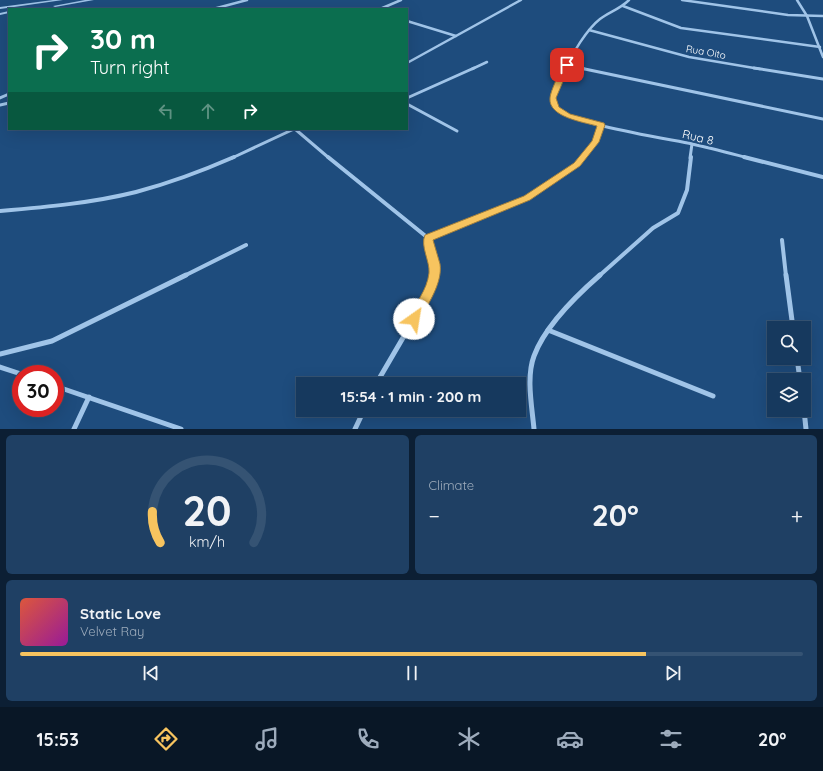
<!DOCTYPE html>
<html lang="en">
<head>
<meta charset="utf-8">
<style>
  body { margin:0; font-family:Quicksand,sans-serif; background:#1f4064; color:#f1f3f6; height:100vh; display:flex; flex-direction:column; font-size:15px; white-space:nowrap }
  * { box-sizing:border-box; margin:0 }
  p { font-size:13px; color:#9eacbc }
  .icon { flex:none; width:22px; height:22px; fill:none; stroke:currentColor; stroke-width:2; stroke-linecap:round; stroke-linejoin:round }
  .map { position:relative; height:429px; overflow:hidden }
  .panel { display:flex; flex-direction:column; gap:6px; padding:6px; background:#0c1f34; flex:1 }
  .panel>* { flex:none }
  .guide { position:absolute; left:8px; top:8px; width:400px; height:122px; border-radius:0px; box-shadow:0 4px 16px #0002,0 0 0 1px #355373; background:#0b6e4f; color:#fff; overflow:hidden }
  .buttons { position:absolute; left:767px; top:321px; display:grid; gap:8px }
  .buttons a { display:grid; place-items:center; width:44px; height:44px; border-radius:0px; background:#16395e; box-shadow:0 4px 16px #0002,0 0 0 1px #355373; font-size:20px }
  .speed { position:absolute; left:12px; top:365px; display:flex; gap:8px; font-size:20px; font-weight:700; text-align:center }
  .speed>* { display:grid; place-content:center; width:52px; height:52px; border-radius:50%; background:#16395e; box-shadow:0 4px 16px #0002,0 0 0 1px #355373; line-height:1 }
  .speed .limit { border:6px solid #d22; background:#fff; color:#111 }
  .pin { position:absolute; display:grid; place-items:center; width:34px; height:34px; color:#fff; margin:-17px; border-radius:8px; box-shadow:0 2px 6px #0006 }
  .me { position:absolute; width:44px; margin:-22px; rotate:32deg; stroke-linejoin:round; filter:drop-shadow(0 0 3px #0008) }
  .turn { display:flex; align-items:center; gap:14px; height:84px; padding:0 16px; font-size:18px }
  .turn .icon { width:52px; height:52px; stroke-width:2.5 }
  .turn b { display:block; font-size:28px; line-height:34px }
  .lanes { display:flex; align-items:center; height:38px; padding:0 16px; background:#0003; justify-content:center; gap:20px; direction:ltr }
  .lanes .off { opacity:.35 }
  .big { font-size:30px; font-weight:800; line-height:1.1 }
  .panel .widget { flex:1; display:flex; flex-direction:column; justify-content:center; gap:6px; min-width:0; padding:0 14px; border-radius:6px; background:#1f4064 }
  .panel .dial { align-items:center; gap:0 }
  .dial svg { height:104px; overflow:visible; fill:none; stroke:#355373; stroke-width:7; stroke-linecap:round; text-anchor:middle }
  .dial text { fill:#f1f3f6; stroke:none }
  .song { display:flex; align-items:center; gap:12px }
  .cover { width:48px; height:48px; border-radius:6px; background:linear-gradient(135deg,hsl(10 70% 55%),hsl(300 70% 35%)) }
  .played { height:4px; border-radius:2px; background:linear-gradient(90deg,#f7c45f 80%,#355373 80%) }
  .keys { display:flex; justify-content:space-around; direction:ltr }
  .heat { display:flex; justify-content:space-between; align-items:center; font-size:22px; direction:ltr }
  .panel .tiles { flex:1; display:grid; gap:6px; grid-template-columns:1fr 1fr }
  .widget:last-child { grid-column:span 2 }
  .trip { position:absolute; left:296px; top:377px; width:230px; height:40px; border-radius:0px; background:#16395e; box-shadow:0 4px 16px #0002,0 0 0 1px #355373; font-weight:800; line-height:40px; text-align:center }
  .menu { display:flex; height:64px; justify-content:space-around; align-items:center; background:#091726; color:#9eacbc }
  .menu .icon { width:28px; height:28px }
  .menu .selected { color:#f7c45f }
  .menu b { font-size:18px; color:#f1f3f6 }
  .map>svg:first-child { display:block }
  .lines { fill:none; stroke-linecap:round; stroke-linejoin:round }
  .minor-far3 { stroke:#a0c4e8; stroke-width:2.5 }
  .minor-far2 { stroke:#a0c4e8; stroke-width:3 }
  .minor-far1 { stroke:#a0c4e8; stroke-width:4 }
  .minor { stroke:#a0c4e8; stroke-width:5 }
  .tertiary { fill:#a0c4e8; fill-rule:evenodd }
  .route { fill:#f7c45f; stroke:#a17f3e }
  .labels { text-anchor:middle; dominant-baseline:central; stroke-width:4; stroke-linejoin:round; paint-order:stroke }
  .far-street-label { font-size:10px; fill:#fff; stroke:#1e4c7d }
  .street-label { font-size:12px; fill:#fff; stroke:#1e4c7d }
</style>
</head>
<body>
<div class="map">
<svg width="823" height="429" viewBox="0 0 823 429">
  <rect width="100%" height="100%" fill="#1e4c7d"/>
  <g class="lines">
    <g class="minor-far3">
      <path d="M682,0L788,15L823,16"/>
      <path d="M797,0L807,16L823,57"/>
      <path d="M623,6L681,28L820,47"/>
      <path d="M213,9L247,0"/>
      <path d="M380,9L401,0"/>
      <path d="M407,21L456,36"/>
      <path d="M589,30L689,57L760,69"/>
      <path d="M407,63L521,0"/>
      <path d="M567,65L585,69"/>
      <path d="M472,69L487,62"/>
      <path d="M565,69C572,54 587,29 600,19C609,12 620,9 629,0"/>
    </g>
    <g class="minor-far2">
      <path d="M566,68C561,78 548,97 556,108C567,123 669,139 692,144C711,148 729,153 748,158"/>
      <path d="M580,68L823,119"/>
      <path d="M754,68L823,79"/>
      <path d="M0,98L9,94"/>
      <path d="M407,98L474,68"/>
      <path d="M407,104L457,131"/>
      <path d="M0,105L9,103"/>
      <path d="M295,129L329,158"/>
      <path d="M232,158L294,129"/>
      <path d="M582,158L595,141L601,125"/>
      <path d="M690,158L692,144"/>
    </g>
    <g class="minor-far1">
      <path d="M328,157L428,238L435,264L434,276"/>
      <path d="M744,157L823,177"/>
      <path d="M0,211C46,207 92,203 136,192C170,183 202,171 234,157"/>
      <path d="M428,238L527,198L577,165L583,157"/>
      <path d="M782,240L786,276"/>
      <path d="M184,276L246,245"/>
      <path d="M599,276L653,228L678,213L687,190L691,157"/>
    </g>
    <g class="minor">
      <path d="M786,275L793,328"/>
      <path d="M548,330L713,396"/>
      <path d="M0,354L52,341L186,275"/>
      <path d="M797,358L800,380"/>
      <path d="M0,367L21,374"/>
      <path d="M376,384L428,295L434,275"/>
      <path d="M55,386L181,429"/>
      <path d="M804,410L806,429"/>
      <path d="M74,429L89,397"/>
      <path d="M355,429L364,410"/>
      <path d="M534,429C532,407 526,377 534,356C545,326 577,295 600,275"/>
    </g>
    <g class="tertiary">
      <path d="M53,0H63L0,9V7Z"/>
      <path d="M85,0H94L55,7L53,6Z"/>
      <path d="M9,11V13L0,15V13Z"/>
    </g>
  </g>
  <path class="route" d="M564,63L570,65L556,98L559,107L570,114L604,123L605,125L599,142L580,166L530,200L433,240C435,248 438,256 440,264C443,283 427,306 418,322L414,324L410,322L408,319C415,303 427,291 429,273C430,261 420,246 425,235L524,196L574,163L592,141L597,126C583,122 548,117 550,98C550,92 561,69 564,63Z"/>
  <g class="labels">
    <g class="far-street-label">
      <text transform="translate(706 52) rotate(10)">Rua Oito</text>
    </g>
    <g class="street-label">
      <text transform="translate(698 137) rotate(13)">Rua 8</text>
    </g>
  </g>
</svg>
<div class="buttons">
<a><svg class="icon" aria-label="search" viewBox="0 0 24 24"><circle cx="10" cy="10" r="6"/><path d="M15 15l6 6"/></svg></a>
<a><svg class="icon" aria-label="layers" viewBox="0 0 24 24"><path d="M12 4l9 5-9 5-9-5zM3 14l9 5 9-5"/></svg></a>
</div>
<div class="speed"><div class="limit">30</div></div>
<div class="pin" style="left:567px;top:65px;background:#d93025"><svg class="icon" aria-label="arrive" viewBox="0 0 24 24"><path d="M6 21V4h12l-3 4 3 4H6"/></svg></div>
<svg class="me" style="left:414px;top:319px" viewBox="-20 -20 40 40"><circle r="19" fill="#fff"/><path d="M0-13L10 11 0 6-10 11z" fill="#f7c45f"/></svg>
<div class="trip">15:54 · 1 min · 200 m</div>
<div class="guide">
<div class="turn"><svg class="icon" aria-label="right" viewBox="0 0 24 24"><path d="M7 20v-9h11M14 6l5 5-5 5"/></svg><div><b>30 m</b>Turn right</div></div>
<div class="lanes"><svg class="icon off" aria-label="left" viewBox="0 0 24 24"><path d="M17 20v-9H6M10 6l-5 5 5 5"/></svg><svg class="icon off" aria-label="ahead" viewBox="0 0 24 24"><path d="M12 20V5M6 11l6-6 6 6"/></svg><svg class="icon" aria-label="right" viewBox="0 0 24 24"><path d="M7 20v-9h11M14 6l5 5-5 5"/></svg></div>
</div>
</div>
<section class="panel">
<div class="tiles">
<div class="widget dial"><svg viewBox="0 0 100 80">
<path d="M14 69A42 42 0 1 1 86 69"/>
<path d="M14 69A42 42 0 0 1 8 45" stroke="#f7c45f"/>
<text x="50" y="56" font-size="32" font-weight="700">20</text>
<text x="50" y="72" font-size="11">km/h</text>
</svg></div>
<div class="widget"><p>Climate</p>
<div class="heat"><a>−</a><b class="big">20°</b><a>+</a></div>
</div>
<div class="widget">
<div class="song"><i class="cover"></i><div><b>Static Love</b><p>Velvet Ray</p></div></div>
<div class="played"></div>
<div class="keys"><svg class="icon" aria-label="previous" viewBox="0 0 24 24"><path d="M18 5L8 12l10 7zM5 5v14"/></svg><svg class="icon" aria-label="pause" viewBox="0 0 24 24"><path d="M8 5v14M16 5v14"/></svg><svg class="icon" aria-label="next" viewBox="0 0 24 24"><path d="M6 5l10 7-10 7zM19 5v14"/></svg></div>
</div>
</div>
</section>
<nav class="menu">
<b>15:53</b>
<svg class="icon selected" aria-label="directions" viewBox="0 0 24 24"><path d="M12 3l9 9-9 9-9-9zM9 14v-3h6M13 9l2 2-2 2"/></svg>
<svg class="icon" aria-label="music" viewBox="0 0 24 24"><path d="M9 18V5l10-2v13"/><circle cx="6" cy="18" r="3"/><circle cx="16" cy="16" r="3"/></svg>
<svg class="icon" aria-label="phone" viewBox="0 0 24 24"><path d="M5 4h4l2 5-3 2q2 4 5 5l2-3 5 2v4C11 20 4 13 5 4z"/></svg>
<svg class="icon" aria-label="climate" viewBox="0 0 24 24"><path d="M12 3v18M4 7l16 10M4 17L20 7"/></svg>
<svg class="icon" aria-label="car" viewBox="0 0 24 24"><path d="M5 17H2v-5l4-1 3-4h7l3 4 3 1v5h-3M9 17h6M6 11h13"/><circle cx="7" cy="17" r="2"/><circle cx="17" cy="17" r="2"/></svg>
<svg class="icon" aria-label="filters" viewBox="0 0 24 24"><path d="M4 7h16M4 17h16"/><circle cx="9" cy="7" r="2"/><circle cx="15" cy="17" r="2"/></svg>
<b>20°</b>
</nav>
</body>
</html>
